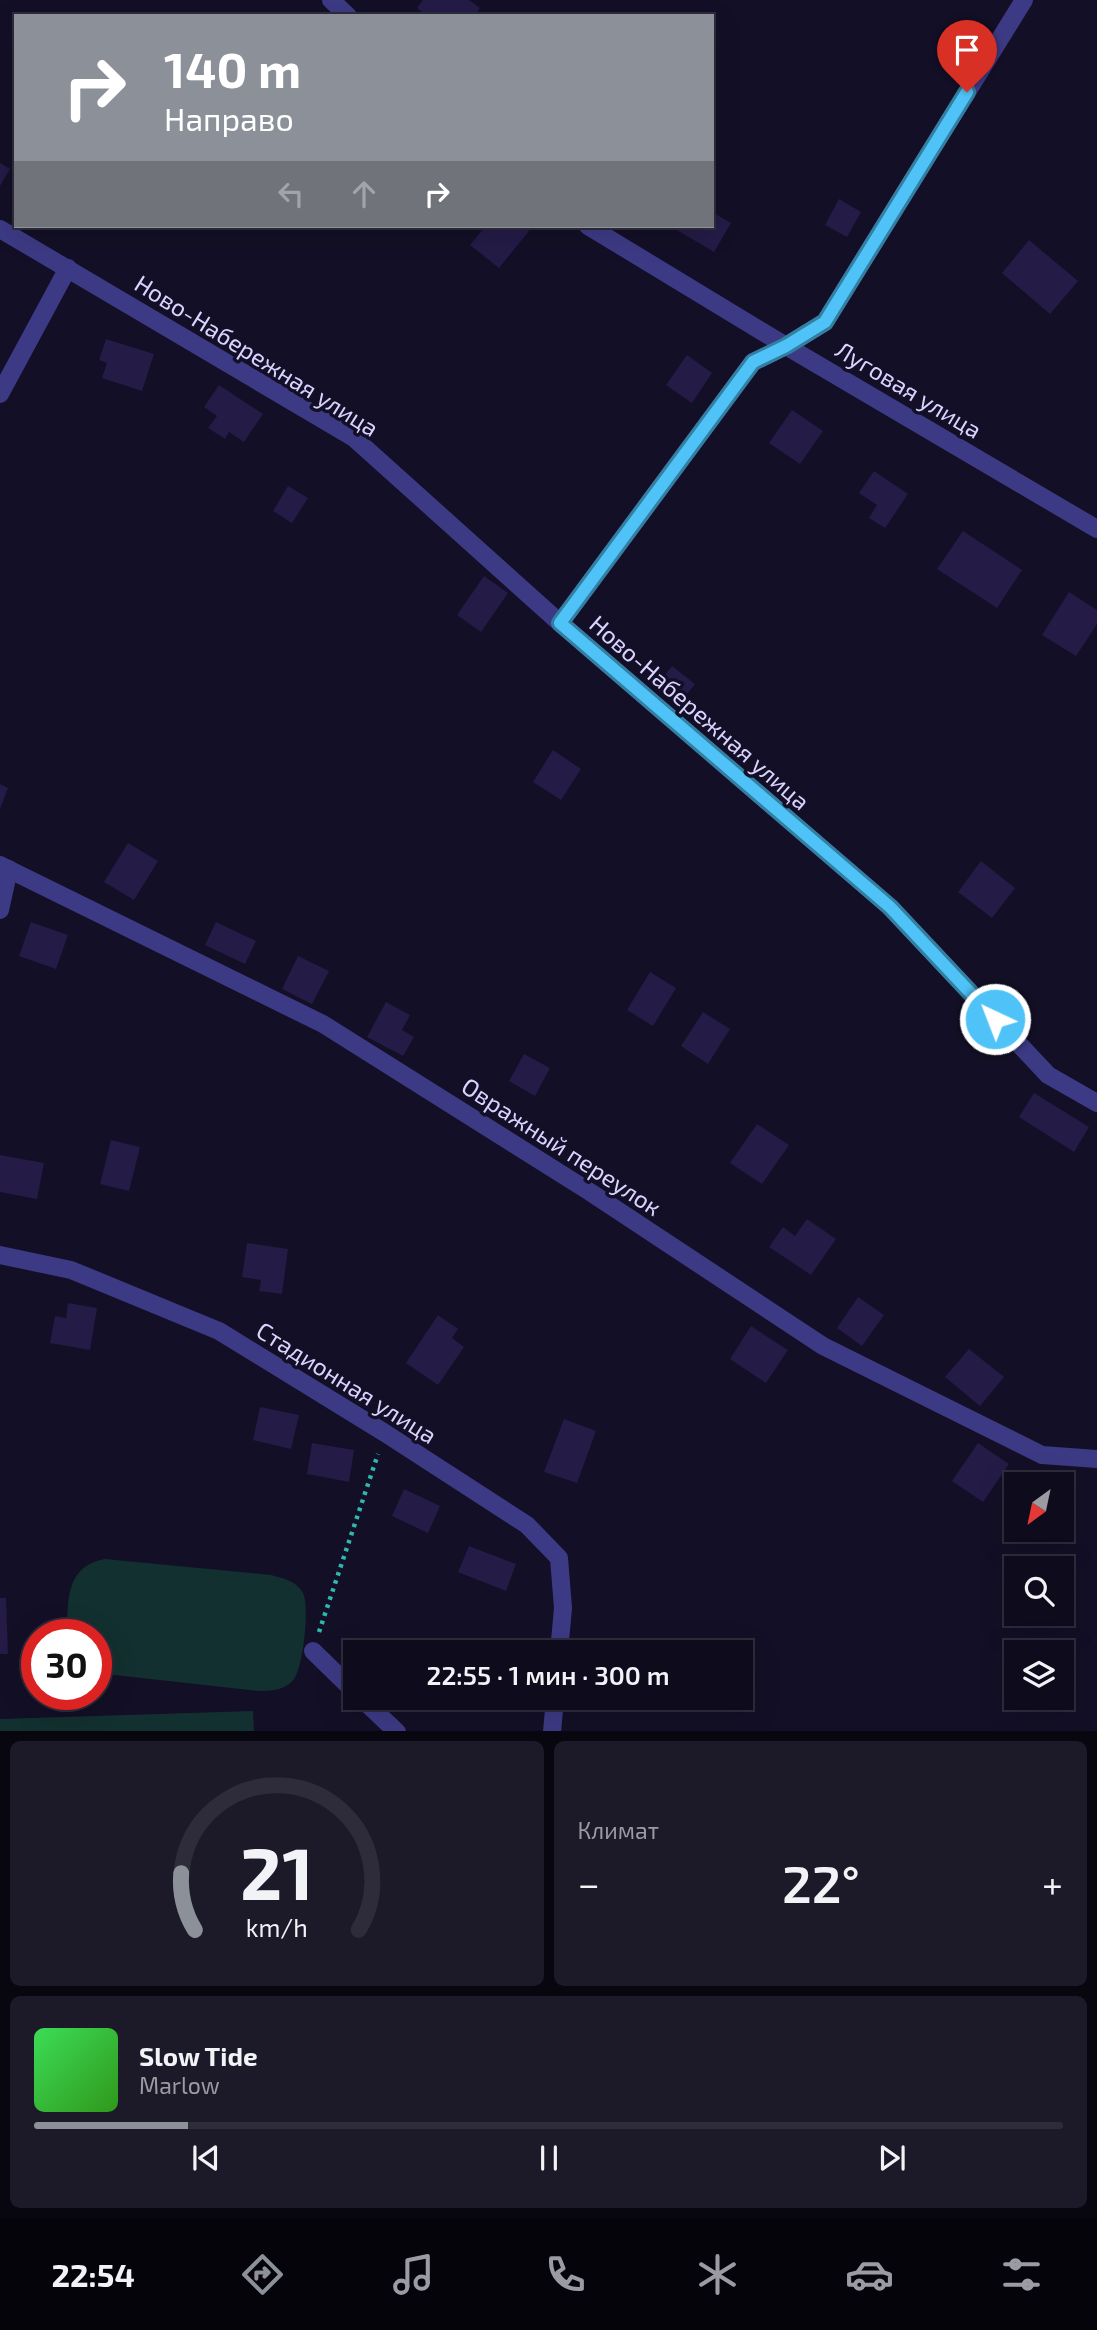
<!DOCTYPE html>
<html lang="ru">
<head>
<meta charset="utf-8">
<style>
  body { margin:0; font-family:"Exo 2",sans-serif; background:#1c1929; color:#f1f3f6; height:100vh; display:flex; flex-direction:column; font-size:26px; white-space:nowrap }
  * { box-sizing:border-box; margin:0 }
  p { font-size:23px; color:#9b9ba3 }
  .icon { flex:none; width:38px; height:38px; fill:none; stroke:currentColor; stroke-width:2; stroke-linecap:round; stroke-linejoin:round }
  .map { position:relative; height:1731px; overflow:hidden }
  .sheet { display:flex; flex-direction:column; gap:10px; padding:10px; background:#08060f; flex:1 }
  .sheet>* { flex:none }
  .banner { position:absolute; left:14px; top:14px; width:700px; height:214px; border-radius:0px; box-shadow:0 7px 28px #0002,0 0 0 2px #2e2b3b; background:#8c9099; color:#fff; overflow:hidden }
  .needle { width:46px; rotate:213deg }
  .controls { position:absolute; left:1004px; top:1472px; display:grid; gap:14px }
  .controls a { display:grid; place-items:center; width:70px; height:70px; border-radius:0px; background:#0e0b1c; box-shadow:0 7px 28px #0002,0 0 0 2px #2e2b3b; font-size:35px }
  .speed { position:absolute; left:21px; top:1619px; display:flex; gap:14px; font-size:35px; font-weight:700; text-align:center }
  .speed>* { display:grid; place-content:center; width:91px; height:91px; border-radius:50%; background:#0e0b1c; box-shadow:0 7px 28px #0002,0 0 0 2px #2e2b3b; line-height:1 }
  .speed .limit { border:10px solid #d22; background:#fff; color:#111 }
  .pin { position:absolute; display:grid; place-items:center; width:60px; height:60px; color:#fff; margin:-72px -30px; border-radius:50% 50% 50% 0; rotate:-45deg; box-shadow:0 0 7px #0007 }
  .pin .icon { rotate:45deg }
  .me { position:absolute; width:77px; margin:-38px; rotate:317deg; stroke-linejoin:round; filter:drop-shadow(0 0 5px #0008) }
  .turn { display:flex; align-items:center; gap:24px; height:147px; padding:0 35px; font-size:32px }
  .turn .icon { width:91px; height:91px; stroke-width:2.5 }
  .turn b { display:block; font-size:49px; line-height:60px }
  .lanes { display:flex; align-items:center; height:66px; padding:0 35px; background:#0003; justify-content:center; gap:35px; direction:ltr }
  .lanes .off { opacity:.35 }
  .big { font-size:52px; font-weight:600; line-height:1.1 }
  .sheet .card { flex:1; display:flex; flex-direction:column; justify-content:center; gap:10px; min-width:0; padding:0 24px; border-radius:10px; background:#1c1929 }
  .sheet .dial { align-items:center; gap:0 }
  .dial svg { height:182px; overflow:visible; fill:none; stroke:#2e2b3b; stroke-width:7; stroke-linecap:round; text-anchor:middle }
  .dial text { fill:#f1f3f6; stroke:none }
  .song { display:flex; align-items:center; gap:21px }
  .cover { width:84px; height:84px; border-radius:10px; background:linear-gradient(135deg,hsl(130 70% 55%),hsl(110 70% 35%)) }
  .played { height:7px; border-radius:4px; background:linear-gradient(90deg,#8c9099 15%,#2e2b3b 15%) }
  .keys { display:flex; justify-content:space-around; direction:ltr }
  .heat { display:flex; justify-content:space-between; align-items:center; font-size:38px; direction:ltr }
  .sheet .tiles { flex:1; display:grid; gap:10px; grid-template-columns:1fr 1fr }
  .card:last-child { grid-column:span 2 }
  .trip { position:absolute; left:343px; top:1640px; width:410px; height:70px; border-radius:0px; background:#0e0b1c; box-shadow:0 7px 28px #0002,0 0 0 2px #2e2b3b; font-weight:600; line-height:70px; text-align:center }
  .dock { display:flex; height:112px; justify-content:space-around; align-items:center; background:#06040b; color:#9b9ba3 }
  .dock .icon { width:49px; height:49px }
  .dock .current { color:#8c9099 }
  .dock b { font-size:32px; color:#f1f3f6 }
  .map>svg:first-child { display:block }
  .green { fill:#12302f }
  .building { fill:#241b47 }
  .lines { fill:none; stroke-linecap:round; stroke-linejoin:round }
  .path { stroke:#2fb8b0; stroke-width:4.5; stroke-dasharray:3.5 5; stroke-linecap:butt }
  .minor { stroke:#3d3a85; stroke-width:18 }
  .route-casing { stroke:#337fa1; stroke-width:18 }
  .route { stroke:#4fc3f7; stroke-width:12 }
  .labels { text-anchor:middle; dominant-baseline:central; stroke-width:7; stroke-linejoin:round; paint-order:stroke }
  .street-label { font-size:24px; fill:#d9d4ff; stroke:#130f26 }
</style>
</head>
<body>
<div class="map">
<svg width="1097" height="1732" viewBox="0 0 1097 1732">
  <rect width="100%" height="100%" fill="#130f26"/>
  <g class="green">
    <path d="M105,1559L271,1575C282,1578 297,1581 303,1593C310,1607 303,1667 294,1679C286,1690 271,1691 259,1691L96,1673V1634H67C68,1602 65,1566 105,1559Z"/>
    <path d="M253,1711L254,1731H0V1719Z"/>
  </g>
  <g class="building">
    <path d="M423,0H469L480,8L474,16H427L417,8Z"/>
    <path d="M0,163L10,169L0,186Z"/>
    <path d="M839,199L861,212L847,237L825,225Z"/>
    <path d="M712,212L731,223L714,252L670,226H712Z"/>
    <path d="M486,226H523L529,231L499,268L470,245Z"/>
    <path d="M1029,240L1078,281L1050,314L1002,273Z"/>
    <path d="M106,339L154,354L142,391L102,378L107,363L99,360Z"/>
    <path d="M687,355L712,373L692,403L666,385Z"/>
    <path d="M219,385L263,414L244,442L229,432L225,439L208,428L217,416L204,407Z"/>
    <path d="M792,410L823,431L800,464L769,443Z"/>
    <path d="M874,471L908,494L885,528L869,518L877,505L859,493Z"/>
    <path d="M288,486L308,498L292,523L273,511Z"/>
    <path d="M963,531L1022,570L997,608L937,569Z"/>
    <path d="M484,576L508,593L481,632L457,615Z"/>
    <path d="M1069,592L1097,610V624L1076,656L1042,635Z"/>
    <path d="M672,666L695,684L678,705L655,687Z"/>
    <path d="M553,750L581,769L561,800L533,782Z"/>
    <path d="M0,784L8,788L0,809Z"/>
    <path d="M128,843L158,861L134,900L104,882Z"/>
    <path d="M981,861L1015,888L992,918L958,892Z"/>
    <path d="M31,922L68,935L56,969L19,956Z"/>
    <path d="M216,922L256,941L245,964L205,945Z"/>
    <path d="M298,956L329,971L312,1004L282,989Z"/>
    <path d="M650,972L676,988L653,1026L627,1010Z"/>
    <path d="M386,1002L410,1015L402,1030L414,1037L403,1056L367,1037Z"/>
    <path d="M703,1012L730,1029L708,1064L681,1046Z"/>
    <path d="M524,1054L550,1068L535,1096L509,1081Z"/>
    <path d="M1034,1093L1089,1127L1074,1152L1019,1117Z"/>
    <path d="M757,1124L789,1145L762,1184L730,1163Z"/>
    <path d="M111,1140L140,1147L129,1191L100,1184Z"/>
    <path d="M0,1155L44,1163L37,1199L0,1192Z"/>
    <path d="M807,1219L836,1239L811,1275L769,1247L783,1227L795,1236Z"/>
    <path d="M247,1243L288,1249L282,1294L259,1291L261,1280L242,1277Z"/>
    <path d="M858,1297L884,1315L862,1346L837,1328Z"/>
    <path d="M68,1303L97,1308L90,1350L50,1343L55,1316L66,1318Z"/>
    <path d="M438,1315L458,1329L452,1338L464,1347L438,1385L406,1363Z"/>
    <path d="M751,1326L788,1350L766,1383L730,1359Z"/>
    <path d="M969,1349L1004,1377L980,1406L945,1377Z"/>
    <path d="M260,1407L299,1415L291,1449L253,1440Z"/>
    <path d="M564,1419L596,1431L577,1483L544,1472Z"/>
    <path d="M312,1443L354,1450L349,1482L307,1474Z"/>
    <path d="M978,1443L1009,1464L983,1502L952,1481Z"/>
    <path d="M404,1489L440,1506L428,1533L392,1516Z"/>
    <path d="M469,1546L516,1564L506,1591L458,1572Z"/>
    <path d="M0,1598H6L8,1654H0Z"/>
    <path d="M616,1698H648L645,1710L615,1702Z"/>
  </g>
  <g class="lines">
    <path class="path" d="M319,1632L378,1454"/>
    <g class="minor">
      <path d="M331,0L348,16"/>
      <path d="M588,226L786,346L1097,529"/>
      <path d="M0,229L354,438L560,623L890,907L1048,1075L1097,1103"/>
      <path d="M0,394L68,268"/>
      <path d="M560,623L753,362L786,346L825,322L1024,0"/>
      <path d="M0,865L323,1024L590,1192L823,1346L1042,1455L1097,1459"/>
      <path d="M0,910L9,869"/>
      <path d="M0,1255L71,1270L219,1331L385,1433L527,1525L559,1558L563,1608L559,1652"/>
      <path d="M313,1651L355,1692"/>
      <path d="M361,1698L397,1732"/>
      <path d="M552,1732L555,1698"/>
    </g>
  </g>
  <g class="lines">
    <defs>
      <path id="route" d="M967,92L825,322L786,346L753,362L560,623L890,907L995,1019"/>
    </defs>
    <use href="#route" class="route-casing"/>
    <use href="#route" class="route"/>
  </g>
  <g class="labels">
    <g class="street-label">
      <text transform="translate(257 355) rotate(32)">Ново-Набережная улица</text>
      <text transform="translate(909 389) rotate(31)">Луговая улица</text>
      <text transform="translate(700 712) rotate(41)">Ново-Набережная улица</text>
      <text transform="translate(562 1146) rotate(33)">Овражный переулок</text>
      <text transform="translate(347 1382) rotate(32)">Стадионная улица</text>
    </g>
  </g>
</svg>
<div class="controls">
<a><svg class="needle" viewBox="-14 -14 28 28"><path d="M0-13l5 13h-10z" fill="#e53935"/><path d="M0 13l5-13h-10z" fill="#9b9ba3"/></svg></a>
<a><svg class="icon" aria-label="search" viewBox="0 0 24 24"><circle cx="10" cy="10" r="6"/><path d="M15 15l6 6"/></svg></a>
<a><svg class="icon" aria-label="layers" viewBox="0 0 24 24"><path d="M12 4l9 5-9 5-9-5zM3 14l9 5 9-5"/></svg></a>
</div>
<div class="speed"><div class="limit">30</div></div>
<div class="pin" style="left:967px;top:92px;background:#d93025"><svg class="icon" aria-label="arrive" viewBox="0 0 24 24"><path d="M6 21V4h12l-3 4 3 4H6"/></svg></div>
<svg class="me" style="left:995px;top:1019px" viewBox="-20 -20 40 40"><circle r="17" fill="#4fc3f7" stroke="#fff" stroke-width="3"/><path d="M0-11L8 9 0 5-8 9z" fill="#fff"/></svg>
<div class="trip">22:55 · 1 мин · 300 m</div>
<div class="banner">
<div class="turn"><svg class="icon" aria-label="right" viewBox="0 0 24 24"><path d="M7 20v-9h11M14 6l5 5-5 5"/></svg><div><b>140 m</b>Направо</div></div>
<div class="lanes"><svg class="icon off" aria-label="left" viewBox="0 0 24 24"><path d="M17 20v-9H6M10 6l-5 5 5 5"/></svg><svg class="icon off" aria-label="ahead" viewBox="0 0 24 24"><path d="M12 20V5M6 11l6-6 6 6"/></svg><svg class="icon" aria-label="right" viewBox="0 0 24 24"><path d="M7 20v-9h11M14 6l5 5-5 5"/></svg></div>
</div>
</div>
<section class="sheet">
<div class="tiles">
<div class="card dial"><svg viewBox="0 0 100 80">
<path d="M14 69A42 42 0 1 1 86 69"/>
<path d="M14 69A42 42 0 0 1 8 44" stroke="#8c9099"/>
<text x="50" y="56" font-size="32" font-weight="700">21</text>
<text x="50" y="72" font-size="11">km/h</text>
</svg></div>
<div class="card"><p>Климат</p>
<div class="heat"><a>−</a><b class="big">22°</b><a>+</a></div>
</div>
<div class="card">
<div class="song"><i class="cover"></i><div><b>Slow Tide</b><p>Marlow</p></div></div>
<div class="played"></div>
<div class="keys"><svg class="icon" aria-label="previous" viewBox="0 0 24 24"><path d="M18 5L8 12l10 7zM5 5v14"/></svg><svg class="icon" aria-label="pause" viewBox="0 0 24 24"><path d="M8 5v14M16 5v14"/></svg><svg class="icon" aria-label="next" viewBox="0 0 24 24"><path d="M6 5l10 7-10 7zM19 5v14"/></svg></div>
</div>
</div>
</section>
<nav class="dock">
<b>22:54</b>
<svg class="icon current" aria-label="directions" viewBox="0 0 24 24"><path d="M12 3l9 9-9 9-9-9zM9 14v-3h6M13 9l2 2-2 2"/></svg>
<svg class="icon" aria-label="music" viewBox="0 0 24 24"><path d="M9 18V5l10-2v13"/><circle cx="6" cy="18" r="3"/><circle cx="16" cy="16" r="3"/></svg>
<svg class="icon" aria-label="phone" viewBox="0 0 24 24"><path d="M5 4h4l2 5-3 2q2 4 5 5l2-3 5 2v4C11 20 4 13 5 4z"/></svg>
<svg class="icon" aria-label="climate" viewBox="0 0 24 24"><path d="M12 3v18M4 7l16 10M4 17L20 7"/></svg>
<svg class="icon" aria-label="car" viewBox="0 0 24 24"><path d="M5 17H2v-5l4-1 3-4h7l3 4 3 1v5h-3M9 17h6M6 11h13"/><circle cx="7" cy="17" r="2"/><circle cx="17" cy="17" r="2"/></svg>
<svg class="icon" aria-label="filters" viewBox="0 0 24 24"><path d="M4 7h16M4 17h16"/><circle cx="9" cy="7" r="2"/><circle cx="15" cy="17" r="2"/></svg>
</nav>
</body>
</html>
